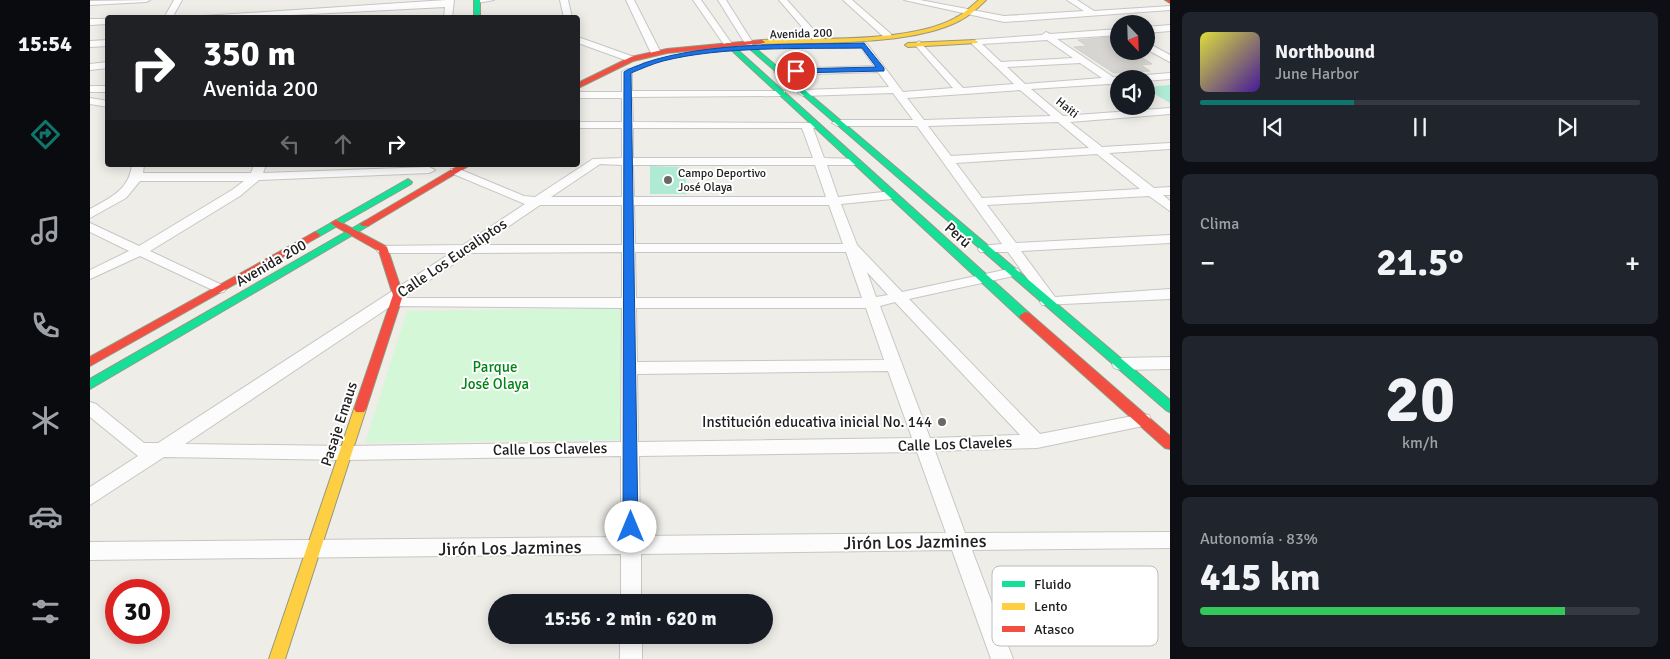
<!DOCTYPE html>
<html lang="es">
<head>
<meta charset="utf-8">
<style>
  body { margin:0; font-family:Signika,sans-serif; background:#20242c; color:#f1f3f6; height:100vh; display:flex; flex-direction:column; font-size:19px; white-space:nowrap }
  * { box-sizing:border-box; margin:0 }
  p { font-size:16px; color:#9ea1a6 }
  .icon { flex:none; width:28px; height:28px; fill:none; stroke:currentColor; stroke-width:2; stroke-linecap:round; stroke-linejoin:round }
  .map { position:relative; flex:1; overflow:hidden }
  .side { display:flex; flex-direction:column; gap:12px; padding:12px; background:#0d0f14; width:500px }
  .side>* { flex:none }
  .banner { position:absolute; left:15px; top:15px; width:475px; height:152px; border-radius:5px; box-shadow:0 2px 12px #0003; background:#202124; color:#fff; overflow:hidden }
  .needle { width:32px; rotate:157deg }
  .buttons { position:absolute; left:1020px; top:15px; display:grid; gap:10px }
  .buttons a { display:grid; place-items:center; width:45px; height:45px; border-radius:50%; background:#171b24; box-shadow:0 2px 12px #0003; font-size:25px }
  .speed { position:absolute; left:15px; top:579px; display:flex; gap:10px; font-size:25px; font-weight:700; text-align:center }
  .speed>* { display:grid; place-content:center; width:65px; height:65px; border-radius:50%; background:#171b24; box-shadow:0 2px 12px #0003; line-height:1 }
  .speed .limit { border:8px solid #d22; background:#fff; color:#111 }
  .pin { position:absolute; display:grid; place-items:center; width:42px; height:42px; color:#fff; margin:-21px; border:2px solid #fff; border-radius:50%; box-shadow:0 1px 5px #0007 }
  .me { position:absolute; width:55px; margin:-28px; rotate:0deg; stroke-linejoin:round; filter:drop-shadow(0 0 4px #0008) }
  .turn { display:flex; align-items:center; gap:18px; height:105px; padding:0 15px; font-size:22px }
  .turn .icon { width:65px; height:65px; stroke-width:2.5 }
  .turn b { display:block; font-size:35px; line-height:42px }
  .lanes { display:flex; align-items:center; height:48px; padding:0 15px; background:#0003; justify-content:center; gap:25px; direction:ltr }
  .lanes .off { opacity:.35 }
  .big { font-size:38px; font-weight:700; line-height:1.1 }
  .side .card { flex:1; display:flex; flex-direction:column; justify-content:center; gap:8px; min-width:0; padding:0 18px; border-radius:8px; background:#20242c }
  .side .dial { align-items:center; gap:0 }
  .dial b { font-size:65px; line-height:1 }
  .song { display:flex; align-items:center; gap:15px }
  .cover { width:60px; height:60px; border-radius:8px; background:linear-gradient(135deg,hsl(60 70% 55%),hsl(260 70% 35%)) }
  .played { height:5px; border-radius:2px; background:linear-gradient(90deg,#0f766e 35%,#363941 35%) }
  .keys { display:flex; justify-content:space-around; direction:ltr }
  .heat { display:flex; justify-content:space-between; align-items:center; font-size:28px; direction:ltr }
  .charge { height:8px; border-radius:4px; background:linear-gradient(90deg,#34c759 83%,#363941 0) }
  .trip { position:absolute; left:398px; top:594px; width:285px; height:50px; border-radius:25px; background:#171b24; box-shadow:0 2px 12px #0003; font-weight:700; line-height:50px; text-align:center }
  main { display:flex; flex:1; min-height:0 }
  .dock { display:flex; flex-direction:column; width:90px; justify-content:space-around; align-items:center; background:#090b0e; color:#9ea1a6 }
  .dock .icon { width:35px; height:35px }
  .dock .on { color:#0f766e }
  .dock b { font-size:22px; color:#f1f3f6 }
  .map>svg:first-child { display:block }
  .park { fill:#d4f7d7 }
  .pitch { fill:#afead5 }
  .building { fill:#d7d5d1; stroke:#d2cfc9 }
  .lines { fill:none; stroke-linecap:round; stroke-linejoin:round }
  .street-casing { stroke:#c7c6c4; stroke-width:2 }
  .fast-casing { stroke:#95997f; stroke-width:2 }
  .slow-casing { stroke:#95997f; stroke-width:2 }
  .jam-casing { stroke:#95997f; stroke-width:2 }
  .street { fill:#fcfcfc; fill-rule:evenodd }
  .fast { fill:#16e098; fill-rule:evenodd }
  .slow { fill:#ffcf43; fill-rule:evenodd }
  .jam { fill:#f24e42; fill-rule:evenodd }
  .route { fill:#1a73e8; stroke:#114b97 }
  .poi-dot { fill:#686866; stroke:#fff; stroke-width:2 }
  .labels { text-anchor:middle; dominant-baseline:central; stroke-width:4; stroke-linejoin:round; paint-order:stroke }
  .far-street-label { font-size:12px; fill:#202020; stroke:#fff }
  .far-poi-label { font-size:12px; fill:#202020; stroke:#fff; text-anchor:start }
  .street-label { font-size:15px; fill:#202020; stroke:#fff }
  .park-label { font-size:15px; fill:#018516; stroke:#fff }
  .poi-label { font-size:15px; fill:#202020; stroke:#fff; text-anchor:end }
  .near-street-label { font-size:18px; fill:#202020; stroke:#fff }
  .key { fill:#fff; stroke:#bcbcbc; stroke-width:1 }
  .key-label { font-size:14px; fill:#202020 }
</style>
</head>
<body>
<main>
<nav class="dock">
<b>15:54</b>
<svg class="icon on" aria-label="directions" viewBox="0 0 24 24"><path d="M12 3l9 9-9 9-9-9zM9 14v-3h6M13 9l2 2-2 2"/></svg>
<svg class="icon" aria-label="music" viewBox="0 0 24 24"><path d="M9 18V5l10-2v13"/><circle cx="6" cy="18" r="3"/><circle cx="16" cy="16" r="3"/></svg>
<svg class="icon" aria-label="phone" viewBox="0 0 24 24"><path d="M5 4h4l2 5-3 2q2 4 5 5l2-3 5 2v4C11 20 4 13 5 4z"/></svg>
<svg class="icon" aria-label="climate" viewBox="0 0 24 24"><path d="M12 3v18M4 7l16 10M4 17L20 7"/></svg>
<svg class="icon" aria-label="car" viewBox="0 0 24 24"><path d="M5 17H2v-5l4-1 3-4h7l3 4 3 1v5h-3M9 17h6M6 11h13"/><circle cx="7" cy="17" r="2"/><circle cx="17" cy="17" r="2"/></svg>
<svg class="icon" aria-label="filters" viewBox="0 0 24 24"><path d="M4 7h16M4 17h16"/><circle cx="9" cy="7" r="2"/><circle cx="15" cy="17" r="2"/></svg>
</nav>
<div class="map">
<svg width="1080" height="659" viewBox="0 0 1080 659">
  <rect width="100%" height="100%" fill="#eeede8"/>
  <path class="park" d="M533,308L536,440L275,443L317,311Z"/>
  <g class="pitch">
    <path d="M1080,85V103L1056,89V87Z"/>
    <path d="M560,166L595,167L597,194H560Z"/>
  </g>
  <path class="building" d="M1020,37L1029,43V51H1042L1062,64L1051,65L1060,71L1024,73L984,47L997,46L988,40Z"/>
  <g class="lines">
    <defs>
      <g id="street">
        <path d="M60,0L56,2L0,5V1Z"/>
        <path d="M84,0H92L82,18H74Z"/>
        <path d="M356,0H364L362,18H354L355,7L146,18H84Z"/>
        <path d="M384,0H404L387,3Z"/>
        <path d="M470,0H478L482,18H474Z"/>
        <path d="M536,0H544L571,53L569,55L561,53Z"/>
        <path d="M603,0H611L642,44L641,46H635Z"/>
        <path d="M628,0H636L663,43L662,45H656Z"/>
        <path d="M689,0H697L731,38V42H725Z"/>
        <path d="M753,0H762L801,34V38H795Z"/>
        <path d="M814,0H830L914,16L994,11L977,0H987L1004,11L1080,6V10L914,22Z"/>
        <path d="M0,19H18V24L0,25Z"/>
        <path d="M1080,25V31L1056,33V27Z"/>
        <path d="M1029,29V35L967,39L1023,77L1032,78L1029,79L1028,85L1019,84L941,89L973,116L1080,108V114L980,122L1012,147L1080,143V149L1019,153L1064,188L1080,187V195H1073L1080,201V211L1059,196L897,205L926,243L1080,235V243L931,251L965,297L1080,289V299L952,305L950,302L952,299L918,252H890L888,249L890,246L912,244L827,126H747L742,123L747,120H823L803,93L713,96L708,93L713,90L799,87L788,72L689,75L684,72L689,69L784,66L770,46L774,43L777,44L813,92L863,88L826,46L825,44L829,41L873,88L924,84L882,44V40L952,35L956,32L960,34ZM957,40L983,58L911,62L892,44ZM990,63L1012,78L935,84L917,67ZM930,90L961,116L834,120L817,98ZM968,122L999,148L861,156L838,126ZM1007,154L1050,189L892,198L866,163Z"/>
        <path d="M488,37L544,57L546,59L538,61L488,43Z"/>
        <path d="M18,40V46L0,47V41Z"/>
        <path d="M1056,42L1080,55V62L1056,49Z"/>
        <path d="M18,62V68L0,70V64Z"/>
        <path d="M537,69L542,72V91H695V95L691,96L542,97L543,122L729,123V127L723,128L734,158L766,159L772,162L766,165H737L748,197L802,191L808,195L802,199L751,204L767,245L812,292L923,268L928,269L930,272L928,275L819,299L950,434L1053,414L1059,415L1061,420L1059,425L1053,426L947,448L845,451L875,533L1080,532V548L882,550L923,659H901L862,550L551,554V602H531V554L0,560V542L531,537V456L255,460L74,457L0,505V487L48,456L0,417V402L6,404L54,443H68L361,253H293L288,252L286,249L288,246L373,245L435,204L361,173V169H369L434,196L445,197L503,159L532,158V128H488V122H532V98H488V92H532V72ZM543,128H712L723,158H543ZM510,164L532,165V197H461ZM543,165H725L736,197H544ZM450,205H532V245H391ZM544,205H739L753,244H545ZM532,252V298H313L380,253ZM545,252H756L772,298H546ZM777,272L798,295L786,297ZM805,302L930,435L840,438L790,306ZM301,306L532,308L531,442L255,446L95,444ZM546,308H776L794,360L547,362ZM798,371L822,438L548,442L547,374ZM827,452L856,533L550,536L549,456Z"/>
        <path d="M1080,73V79L1056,81V79H1039L1044,76Z"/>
        <rect x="0" y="86" width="18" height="6"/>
        <path d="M0,98L18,101V107L0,104Z"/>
        <path d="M42,165H54L53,173H161L164,165H176L173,173L339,167L345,170L339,173L169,180L150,196L60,251L134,286L136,289L134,292L129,293L50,256L0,279V270L39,251L0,232V223L49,246L142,190L154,181H50L36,198L0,218V209C20,198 39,190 42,165Z"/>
        <path d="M1080,357V369L1030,370L1024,368L1022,364L1024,360L1030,358Z"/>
        <rect x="530" y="635" width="22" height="24"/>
      </g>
      <g id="fast">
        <rect x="384" y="0" width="6" height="18"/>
        <path d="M636,43H640L939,313L941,316L939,319H931L636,45Z"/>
        <path d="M660,47H664L1080,400V412L1076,410L660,49Z"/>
        <path d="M318,179L322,182L321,184L228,237H222L220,235Z"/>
        <path d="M275,221L278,222V226L0,389V379Z"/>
      </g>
      <g id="slow">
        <path d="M889,0H896C888,8 879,16 869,21C821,46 727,42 672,44L669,42L672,40C724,38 820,43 865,18C874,14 881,6 889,0Z"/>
        <path d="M885,40L888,42L887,43L818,47L815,45L818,43Z"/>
        <path d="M270,404L274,406L276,409L195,659H179L264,409L266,406Z"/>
      </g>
      <g id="jam">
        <path d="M1075,0H1080V3Z"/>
        <path d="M672,40L675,42L674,43L577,53L543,61L488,88V83L541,57L577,49Z"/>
        <path d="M370,165H380L278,226H272L270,224Z"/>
        <path d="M246,220L297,247L313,295L276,409L274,412H266L264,409L303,295L289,251L243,225L241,223Z"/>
        <path d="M225,232L228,233L230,235L228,237L0,366V357Z"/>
        <path d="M935,312L939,313L1080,436V449L1075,448L931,319L929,316Z"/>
      </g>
    </defs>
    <use href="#street" class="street-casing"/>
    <use href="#fast" class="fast-casing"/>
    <use href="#slow" class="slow-casing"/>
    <use href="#jam" class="jam-casing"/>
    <use href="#street" class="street"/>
    <use href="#fast" class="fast"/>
    <use href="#slow" class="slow"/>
    <use href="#jam" class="jam"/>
  </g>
  <path class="route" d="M774,43L794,68V71L706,73L702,71L706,69L786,67L772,48C711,49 632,46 573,61C562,64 551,69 541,73L548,527L546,531L541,533L535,531L533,527L534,72C539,68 548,66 554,63C619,41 706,45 774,43Z"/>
  <g class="poi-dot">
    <circle cx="578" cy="180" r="5"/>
    <circle cx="852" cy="422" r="5"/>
  </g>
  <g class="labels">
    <g class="far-street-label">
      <text transform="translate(711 34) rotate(-2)">Avenida 200</text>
      <text transform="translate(977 108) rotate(39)">Haiti</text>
    </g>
    <g class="far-poi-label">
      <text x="588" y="173">Campo Deportivo<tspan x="588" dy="14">José Olaya</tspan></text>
    </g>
    <g class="street-label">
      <text transform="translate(868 235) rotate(42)">Perú</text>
      <text transform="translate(362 258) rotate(-34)">Calle Los Eucaliptos</text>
      <text transform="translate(181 263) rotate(-30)">Avenida 200</text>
      <text transform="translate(249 424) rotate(-72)">Pasaje Emaus</text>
      <text transform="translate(865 444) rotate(-2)">Calle Los Claveles</text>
      <text transform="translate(460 449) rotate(-1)">Calle Los Claveles</text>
    </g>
    <g class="park-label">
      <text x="405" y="367">Parque<tspan x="405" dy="17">José Olaya</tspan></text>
    </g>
    <g class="poi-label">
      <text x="842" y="422">Institución educativa inicial No. 144</text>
    </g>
    <g class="near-street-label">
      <text transform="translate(825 542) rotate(-1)">Jirón Los Jazmines</text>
      <text transform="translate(420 548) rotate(-1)">Jirón Los Jazmines</text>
    </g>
  </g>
  <rect x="902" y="566" width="166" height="80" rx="8" class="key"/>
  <rect x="912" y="581" width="23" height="6" fill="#16e098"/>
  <rect x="912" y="603" width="23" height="7" fill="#ffcf43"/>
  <rect x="912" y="626" width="23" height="6" fill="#f24e42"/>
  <g class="key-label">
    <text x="944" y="589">Fluido</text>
    <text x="944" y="611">Lento</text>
    <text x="944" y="634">Atasco</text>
  </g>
</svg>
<div class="buttons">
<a><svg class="needle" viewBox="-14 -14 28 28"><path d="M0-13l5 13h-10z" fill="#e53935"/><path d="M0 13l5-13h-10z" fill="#9ea1a6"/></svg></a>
<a><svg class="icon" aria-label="sound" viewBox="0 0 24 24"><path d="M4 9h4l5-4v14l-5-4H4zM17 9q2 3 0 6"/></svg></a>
</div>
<div class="speed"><div class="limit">30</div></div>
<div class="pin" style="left:706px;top:71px;background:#d93025"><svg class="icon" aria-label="arrive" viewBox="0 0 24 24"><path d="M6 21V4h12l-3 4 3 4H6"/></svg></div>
<svg class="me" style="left:541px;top:527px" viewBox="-20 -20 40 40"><circle r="19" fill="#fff"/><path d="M0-13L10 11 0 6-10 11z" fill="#1a73e8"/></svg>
<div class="trip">15:56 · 2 min · 620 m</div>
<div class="banner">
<div class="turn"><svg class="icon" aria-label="right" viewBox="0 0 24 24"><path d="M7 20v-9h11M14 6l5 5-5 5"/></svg><div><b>350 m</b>Avenida 200</div></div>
<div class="lanes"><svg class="icon off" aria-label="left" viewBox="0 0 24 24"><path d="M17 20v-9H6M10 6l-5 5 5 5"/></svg><svg class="icon off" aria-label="ahead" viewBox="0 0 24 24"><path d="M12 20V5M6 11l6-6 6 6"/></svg><svg class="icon" aria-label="right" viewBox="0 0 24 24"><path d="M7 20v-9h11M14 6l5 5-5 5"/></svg></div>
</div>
</div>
<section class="side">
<div class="card">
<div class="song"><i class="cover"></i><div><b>Northbound</b><p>June Harbor</p></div></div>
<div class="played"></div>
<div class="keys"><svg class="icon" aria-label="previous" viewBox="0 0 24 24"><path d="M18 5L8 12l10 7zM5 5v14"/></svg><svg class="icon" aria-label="pause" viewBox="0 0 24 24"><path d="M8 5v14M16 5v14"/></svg><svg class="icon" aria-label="next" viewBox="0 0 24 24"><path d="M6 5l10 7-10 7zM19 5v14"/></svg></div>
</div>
<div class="card"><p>Clima</p>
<div class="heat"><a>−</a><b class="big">21.5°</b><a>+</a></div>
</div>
<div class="card dial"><b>20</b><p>km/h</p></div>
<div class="card"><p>Autonomía · 83%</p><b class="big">415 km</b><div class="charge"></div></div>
</section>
</main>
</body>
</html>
